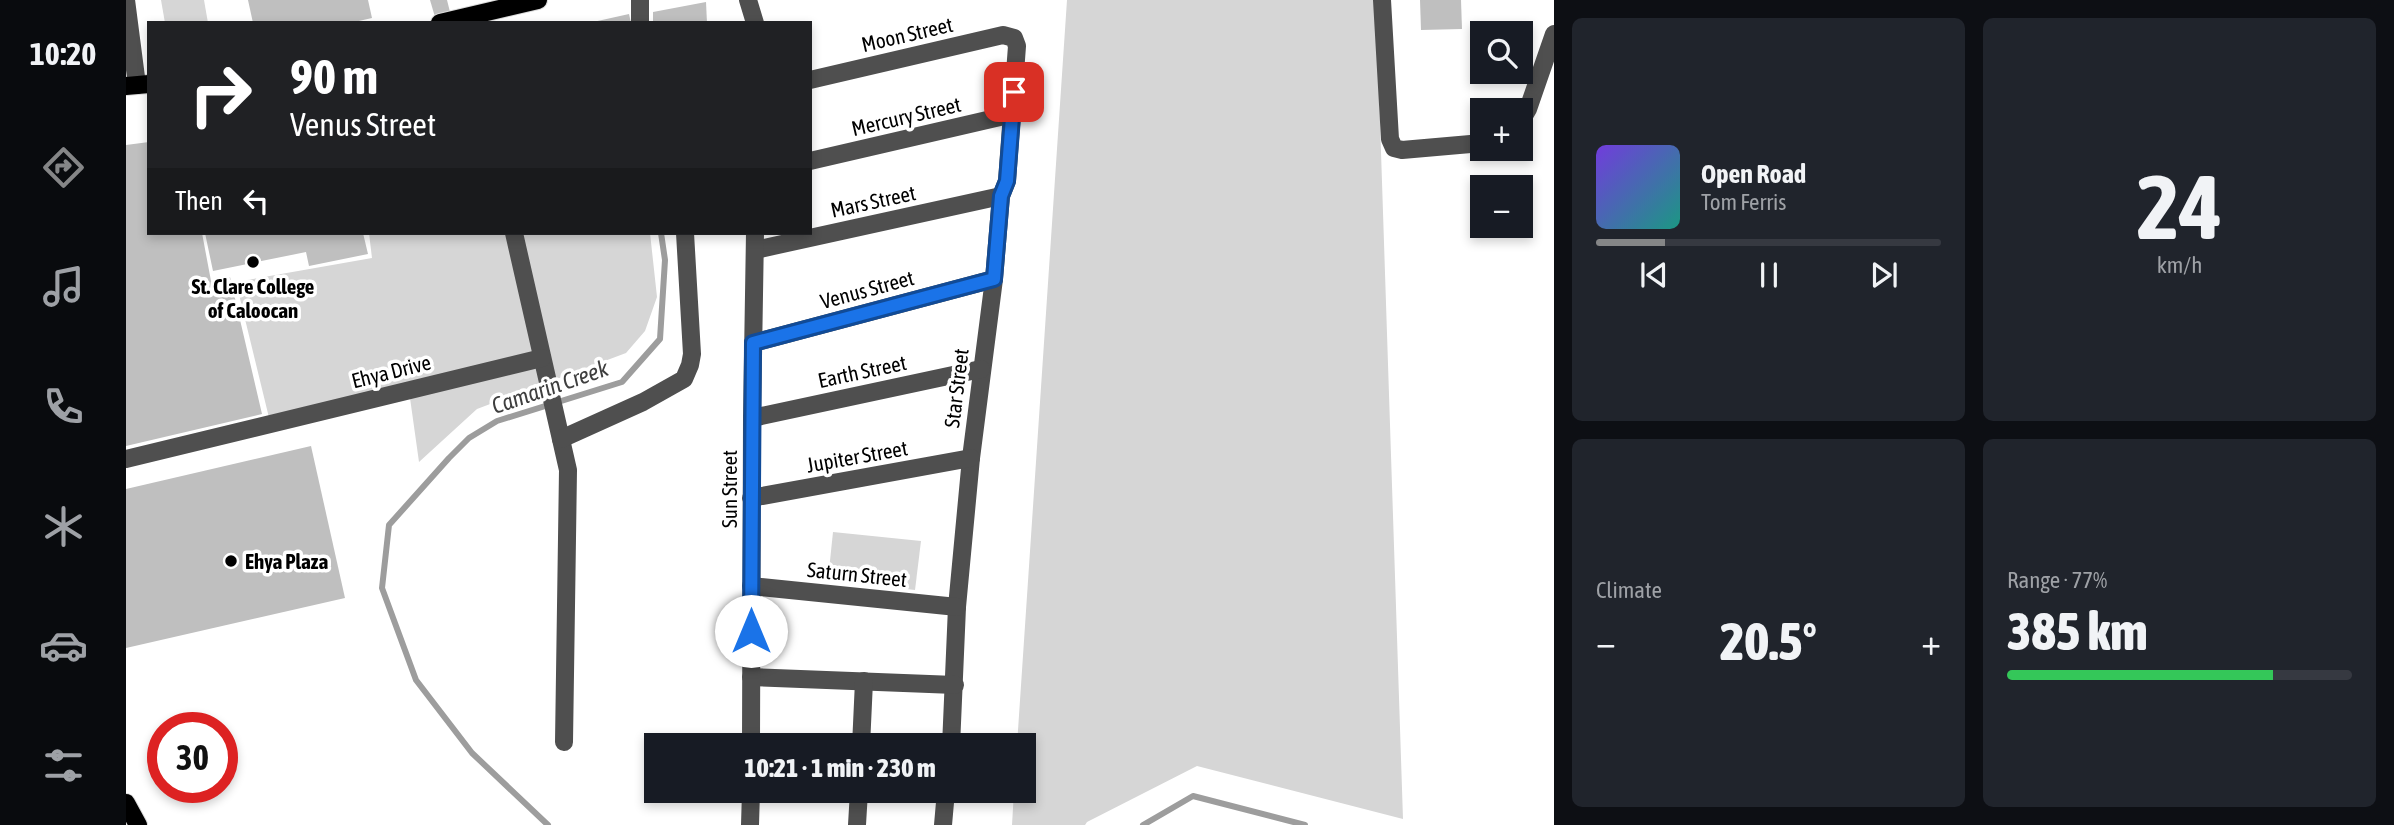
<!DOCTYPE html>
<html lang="en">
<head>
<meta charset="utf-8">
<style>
  body { margin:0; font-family:"Asap Condensed",sans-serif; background:#20242c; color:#f1f3f6; height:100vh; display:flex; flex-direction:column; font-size:26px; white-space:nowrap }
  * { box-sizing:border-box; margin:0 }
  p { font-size:23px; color:#9ea1a6 }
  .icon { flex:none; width:38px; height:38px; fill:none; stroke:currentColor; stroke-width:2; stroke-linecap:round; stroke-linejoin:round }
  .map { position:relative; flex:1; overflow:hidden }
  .details { display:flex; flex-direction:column; gap:18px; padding:18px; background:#0d0f14; width:840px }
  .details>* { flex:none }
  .guide { position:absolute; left:21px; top:21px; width:665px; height:214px; border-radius:0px; box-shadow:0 4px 10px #0003; background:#202124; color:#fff; overflow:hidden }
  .fabs { position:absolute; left:1344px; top:21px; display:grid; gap:14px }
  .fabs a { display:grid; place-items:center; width:63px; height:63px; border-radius:0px; background:#171b24; box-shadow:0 4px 10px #0003; font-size:35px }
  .speed { position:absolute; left:21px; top:712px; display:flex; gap:14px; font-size:35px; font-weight:700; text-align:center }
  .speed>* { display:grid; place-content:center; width:91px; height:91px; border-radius:50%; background:#171b24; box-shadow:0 4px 10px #0003; line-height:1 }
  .speed .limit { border:10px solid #d22; background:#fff; color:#111 }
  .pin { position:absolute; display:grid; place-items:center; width:60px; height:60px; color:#fff; margin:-30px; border-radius:14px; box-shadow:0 4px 10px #0006 }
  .me { position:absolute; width:77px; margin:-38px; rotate:0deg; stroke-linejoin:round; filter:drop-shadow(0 0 5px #0008) }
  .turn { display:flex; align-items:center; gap:24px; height:147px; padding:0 28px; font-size:32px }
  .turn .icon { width:91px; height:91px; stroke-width:2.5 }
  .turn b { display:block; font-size:49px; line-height:60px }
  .then { display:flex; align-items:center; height:66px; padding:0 28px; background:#0003; gap:14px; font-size:26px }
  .big { font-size:52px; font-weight:800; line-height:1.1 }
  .details .tile { flex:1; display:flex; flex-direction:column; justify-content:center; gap:10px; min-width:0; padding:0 24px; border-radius:10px; background:#20242c }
  .details .dial { align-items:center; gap:0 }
  .dial b { font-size:91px; line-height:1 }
  .song { display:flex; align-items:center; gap:21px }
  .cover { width:84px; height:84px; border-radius:10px; background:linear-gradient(135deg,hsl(260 70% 55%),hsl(170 70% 35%)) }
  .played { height:7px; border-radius:4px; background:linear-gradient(90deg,#858687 20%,#363941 20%) }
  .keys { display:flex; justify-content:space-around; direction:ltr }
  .heat { display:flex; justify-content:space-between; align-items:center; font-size:38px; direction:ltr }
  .charge { height:10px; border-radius:5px; background:linear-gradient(90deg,#34c759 77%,#363941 0) }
  .details .tiles { flex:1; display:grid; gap:18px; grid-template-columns:repeat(2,1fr) }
  .trip { position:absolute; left:518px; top:733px; width:392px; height:70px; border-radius:0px; background:#171b24; box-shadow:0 4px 10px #0003; font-weight:800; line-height:70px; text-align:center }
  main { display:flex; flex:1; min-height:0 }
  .dock { display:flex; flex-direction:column; width:126px; justify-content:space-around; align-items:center; background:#090b0e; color:#9ea1a6 }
  .dock .icon { width:49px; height:49px }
  .dock .on { color:#858687 }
  .dock b { font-size:32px; color:#f1f3f6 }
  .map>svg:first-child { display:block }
  .green { fill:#d6d6d6 }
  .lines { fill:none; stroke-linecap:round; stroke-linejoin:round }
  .stream { stroke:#9d9d9d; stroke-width:6 }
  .building { fill:#bfbfbf }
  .major-casing { stroke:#dbdbdb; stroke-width:20 }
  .minor { stroke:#4f4f4f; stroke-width:18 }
  .major { stroke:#000; stroke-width:18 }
  .route-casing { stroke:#114b97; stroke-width:18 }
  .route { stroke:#1a73e8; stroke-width:12 }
  .poi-dot { fill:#000; stroke:#fff; stroke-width:2.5 }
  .labels { text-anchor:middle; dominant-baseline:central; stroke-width:7; stroke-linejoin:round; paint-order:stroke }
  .street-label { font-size:21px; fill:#000; stroke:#fff }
  .poi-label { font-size:21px; font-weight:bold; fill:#000; stroke:#fff }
  .water-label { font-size:23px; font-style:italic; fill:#3e3e3e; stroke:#fff }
</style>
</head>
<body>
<main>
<nav class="dock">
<b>10:20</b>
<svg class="icon on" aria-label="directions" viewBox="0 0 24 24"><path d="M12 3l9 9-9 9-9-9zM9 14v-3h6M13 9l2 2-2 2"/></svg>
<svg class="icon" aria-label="music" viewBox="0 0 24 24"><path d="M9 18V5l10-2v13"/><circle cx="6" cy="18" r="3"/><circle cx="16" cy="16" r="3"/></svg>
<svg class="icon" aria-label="phone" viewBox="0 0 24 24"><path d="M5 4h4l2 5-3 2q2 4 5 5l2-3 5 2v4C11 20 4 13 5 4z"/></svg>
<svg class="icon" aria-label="climate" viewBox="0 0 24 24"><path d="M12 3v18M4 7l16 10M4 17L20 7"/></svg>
<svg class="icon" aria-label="car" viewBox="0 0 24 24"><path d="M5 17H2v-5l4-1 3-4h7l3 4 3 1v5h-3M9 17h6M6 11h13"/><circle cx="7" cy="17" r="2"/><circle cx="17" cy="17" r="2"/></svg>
<svg class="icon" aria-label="filters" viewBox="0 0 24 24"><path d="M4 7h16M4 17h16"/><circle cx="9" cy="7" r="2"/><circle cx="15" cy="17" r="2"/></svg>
</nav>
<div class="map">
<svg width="1428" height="825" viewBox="0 0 1428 825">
  <rect width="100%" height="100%" fill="#fff"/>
  <g class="green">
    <path d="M35,0H78L82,23H39Z"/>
    <path d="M941,0H1250L1277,819L1071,766L961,822L959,825H886L888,791H898V746L891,745Z"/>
    <path d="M243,233H524L531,297L519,331L500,353L351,409L293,462L284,398L146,430L110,282L246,258Z"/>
    <path d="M707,532L795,541L789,590L702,580Z"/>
  </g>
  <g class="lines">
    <g class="stream">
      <path d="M422,825L346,753L290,680L256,588L263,525L323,458L343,438L371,421L496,382L534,339L539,260L535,233"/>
      <path d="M1017,825L1067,796L1179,825"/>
    </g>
  </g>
  <g class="building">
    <path d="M122,0H242L246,18L224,23H127Z"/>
    <path d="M304,0H321L324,12L309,17Z"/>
    <path d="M1294,0H1335L1336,29L1295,30Z"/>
    <path d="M580,2L581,23H527V12Z"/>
    <path d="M503,14L505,23H467V22Z"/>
    <path d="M23,142V233H76L85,281L104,277L136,414L0,446V145Z"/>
    <path d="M79,233H237L242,254L183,266L180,252L87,271Z"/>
    <path d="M185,446L219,598L0,648V489Z"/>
  </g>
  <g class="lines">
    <defs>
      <g id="major">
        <path d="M314,23L412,0"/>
        <path d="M0,86L23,84"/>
        <path d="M0,803L12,825"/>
      </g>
    </defs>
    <use href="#major" class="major-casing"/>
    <g class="minor">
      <path d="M0,0L11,85"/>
      <path d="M622,0L629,23"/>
      <path d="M1256,0L1264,139L1268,148L1276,150L1356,143"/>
      <path d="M514,23V0"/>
      <path d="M684,80L877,35L888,38L891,46L881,181L875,196L868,279L845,458L831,607L825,746"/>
      <path d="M1395,121L1402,109L1428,34"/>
      <path d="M684,161L887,114"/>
      <path d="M388,233L442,470L438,742"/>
      <path d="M629,250L875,196"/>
      <path d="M627,343L868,279"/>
      <path d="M626,418L855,369"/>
      <path d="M435,439L517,402L558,379L564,365L566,354L559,233"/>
      <path d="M0,459L416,358"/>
      <path d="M625,498L845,458"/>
      <path d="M625,586L831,607"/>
      <path d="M625,677L829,685"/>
      <path d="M625,746L626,418L629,233"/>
      <path d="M735,746L738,681"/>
      <path d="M624,825L625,791"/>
      <path d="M731,825L733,791"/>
      <path d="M817,825L820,791"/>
    </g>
    <use href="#major" class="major"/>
  </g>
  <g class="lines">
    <defs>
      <path id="route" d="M625,631L627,343L868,279L875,196L881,181L888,92"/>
    </defs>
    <use href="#route" class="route-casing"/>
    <use href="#route" class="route"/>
  </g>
  <g class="poi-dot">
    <circle cx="127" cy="262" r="7"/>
    <circle cx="105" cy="561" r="7"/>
  </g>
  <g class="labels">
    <g class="street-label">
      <text transform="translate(781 34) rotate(-13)">Moon Street</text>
      <text transform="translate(780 116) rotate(-13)">Mercury Street</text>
      <text transform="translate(747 201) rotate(-12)">Mars Street</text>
      <text transform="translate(741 289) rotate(-15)">Venus Street</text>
      <text transform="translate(265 371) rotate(-14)">Ehya Drive</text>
      <text transform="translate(736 371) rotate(-12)">Earth Street</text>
      <text transform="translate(830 388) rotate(-83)">Star Street</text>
      <text transform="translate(731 456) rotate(-10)">Jupiter Street</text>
      <text transform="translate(603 489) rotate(-90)">Sun Street</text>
      <text transform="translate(731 574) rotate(6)">Saturn Street</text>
    </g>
    <g class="poi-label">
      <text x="127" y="286">St. Clare College<tspan x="127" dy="24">of Caloocan</tspan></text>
      <text x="119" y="561" text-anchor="start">Ehya Plaza</text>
    </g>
    <g class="water-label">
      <text transform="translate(424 387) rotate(-19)">Camarin Creek</text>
    </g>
  </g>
</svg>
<div class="fabs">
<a><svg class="icon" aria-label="search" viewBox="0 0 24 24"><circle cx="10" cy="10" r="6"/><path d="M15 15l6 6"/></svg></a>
<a>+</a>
<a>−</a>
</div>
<div class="speed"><div class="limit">30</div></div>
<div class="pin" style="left:888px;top:92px;background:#d93025"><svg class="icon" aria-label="arrive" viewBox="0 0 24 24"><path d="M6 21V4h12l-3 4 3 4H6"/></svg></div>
<svg class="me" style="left:625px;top:631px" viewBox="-20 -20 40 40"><circle r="19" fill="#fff"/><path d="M0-13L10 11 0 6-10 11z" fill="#1a73e8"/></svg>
<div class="trip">10:21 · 1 min · 230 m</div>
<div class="guide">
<div class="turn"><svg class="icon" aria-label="right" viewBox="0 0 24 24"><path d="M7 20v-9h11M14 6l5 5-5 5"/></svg><div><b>90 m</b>Venus Street</div></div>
<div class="then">Then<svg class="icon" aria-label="left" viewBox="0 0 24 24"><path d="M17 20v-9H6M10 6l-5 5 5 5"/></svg></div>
</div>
</div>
<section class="details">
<div class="tiles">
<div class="tile">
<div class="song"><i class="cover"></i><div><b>Open Road</b><p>Tom Ferris</p></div></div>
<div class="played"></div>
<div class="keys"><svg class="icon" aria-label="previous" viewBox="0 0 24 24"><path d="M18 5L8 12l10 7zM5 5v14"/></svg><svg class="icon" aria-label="pause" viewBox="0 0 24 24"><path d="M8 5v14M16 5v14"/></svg><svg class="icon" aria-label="next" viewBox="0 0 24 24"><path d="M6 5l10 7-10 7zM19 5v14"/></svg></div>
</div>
<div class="tile dial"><b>24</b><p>km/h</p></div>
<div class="tile"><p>Climate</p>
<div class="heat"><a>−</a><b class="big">20.5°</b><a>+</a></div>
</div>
<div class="tile"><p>Range · 77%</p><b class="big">385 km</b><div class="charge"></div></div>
</div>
</section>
</main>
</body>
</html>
